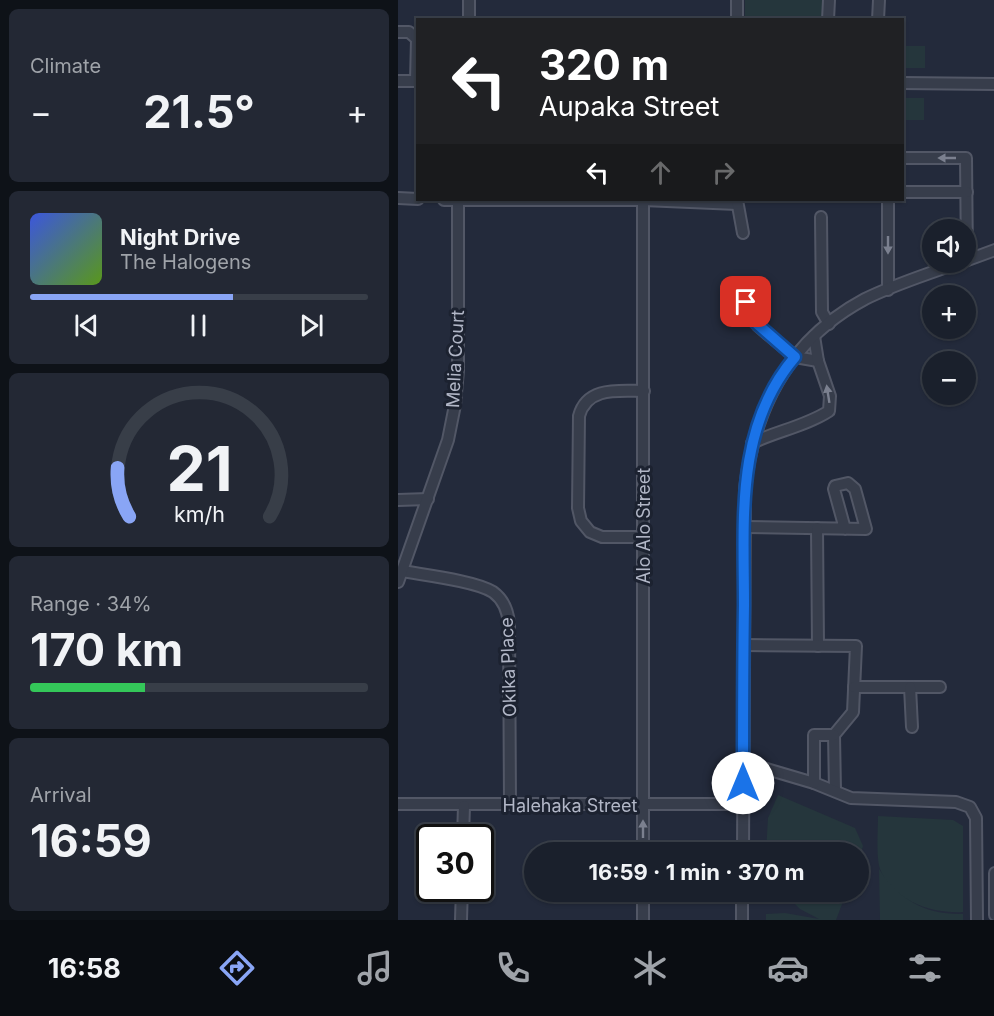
<!DOCTYPE html>
<html lang="en">
<head>
<meta charset="utf-8">
<style>
  body { margin:0; font-family:Inter,sans-serif; background:#232834; color:#f1f3f6; height:100vh; display:flex; flex-direction:column; font-size:22px; white-space:nowrap }
  * { box-sizing:border-box; margin:0 }
  p { font-size:20px; color:#9fa3a9 }
  .icon { flex:none; width:33px; height:33px; fill:none; stroke:currentColor; stroke-width:2; stroke-linecap:round; stroke-linejoin:round }
  .map { position:relative; flex:1; overflow:hidden }
  .panel { display:flex; flex-direction:column; gap:9px; padding:9px; background:#0e1218; width:398px }
  .panel>* { flex:none }
  .top-card { position:absolute; left:18px; top:18px; width:488px; height:183px; border-radius:0px; box-shadow:0 2px 4px #0004,0 0 0 2px #383e48; background:#202124; color:#fff; overflow:hidden }
  .tools { position:absolute; left:524px; top:219px; display:grid; gap:12px }
  .tools a { display:grid; place-items:center; width:54px; height:54px; border-radius:50%; background:#1a202c; box-shadow:0 2px 4px #0004,0 0 0 2px #383e48; font-size:30px }
  .speed { position:absolute; left:18px; top:824px; display:flex; gap:12px; font-size:30px; font-weight:700; text-align:center }
  .speed>* { display:grid; place-content:center; width:78px; height:78px; border-radius:50%; background:#1a202c; box-shadow:0 2px 4px #0004,0 0 0 2px #383e48; line-height:1 }
  .speed .limit { border:3px solid #111; border-radius:9px; background:#fff; color:#111 }
  .pin { position:absolute; display:grid; place-items:center; width:51px; height:51px; color:#fff; margin:-26px; border-radius:12px; box-shadow:0 3px 9px #0006 }
  .me { position:absolute; width:66px; margin:-33px; rotate:0deg; stroke-linejoin:round; filter:drop-shadow(0 0 4px #0008) }
  .turn { display:flex; align-items:center; gap:21px; height:126px; padding:0 24px; font-size:27px }
  .turn .icon { width:78px; height:78px; stroke-width:2.5 }
  .turn b { display:block; font-size:42px; line-height:51px }
  .lanes { display:flex; align-items:center; height:57px; padding:0 24px; background:#0003; justify-content:center; gap:30px; direction:ltr }
  .lanes .off { opacity:.35 }
  .big { font-size:45px; font-weight:700; line-height:1.1 }
  .panel .card { flex:1; display:flex; flex-direction:column; justify-content:center; gap:9px; min-width:0; padding:0 21px; border-radius:9px; background:#232834 }
  .panel .dial { align-items:center; gap:0 }
  .dial svg { height:156px; overflow:visible; fill:none; stroke:#383e48; stroke-width:7; stroke-linecap:round; text-anchor:middle }
  .dial text { fill:#f1f3f6; stroke:none }
  .song { display:flex; align-items:center; gap:18px }
  .cover { width:72px; height:72px; border-radius:9px; background:linear-gradient(135deg,hsl(230 70% 55%),hsl(90 70% 35%)) }
  .played { height:6px; border-radius:3px; background:linear-gradient(90deg,#89a5f5 60%,#383e48 60%) }
  .keys { display:flex; justify-content:space-around; direction:ltr }
  .heat { display:flex; justify-content:space-between; align-items:center; font-size:33px; direction:ltr }
  .charge { height:9px; border-radius:4px; background:linear-gradient(90deg,#34c759 34%,#383e48 0) }
  .trip { position:absolute; left:126px; top:842px; width:345px; height:60px; border-radius:30px; background:#1a202c; box-shadow:0 2px 4px #0004,0 0 0 2px #383e48; font-weight:700; line-height:60px; text-align:center }
  .tabs { display:flex; height:96px; justify-content:space-around; align-items:center; background:#0a0d12; color:#9fa3a9 }
  .tabs .icon { width:42px; height:42px }
  .tabs .selected { color:#89a5f5 }
  .tabs b { font-size:27px; color:#f1f3f6 }
  main { display:flex; flex:1; min-height:0 }
  .map>svg:first-child { display:block }
  .green { fill:#25363c }
  .lines { fill:none; stroke-linecap:round; stroke-linejoin:round }
  .minor-casing { stroke:#525766; stroke-width:14 }
  .minor { stroke:#373d4b; stroke-width:10 }
  .oneway { fill:#7b808f }
  .route-casing { stroke:#114b97; stroke-width:15 }
  .route { stroke:#1a73e8; stroke-width:10 }
  .labels { text-anchor:middle; dominant-baseline:central; stroke-width:6; stroke-linejoin:round; paint-order:stroke }
  .street-label { font-size:18px; fill:#b2b7c7; stroke:#1c2230 }
</style>
</head>
<body>
<main>
<section class="panel">
<div class="card"><p>Climate</p>
<div class="heat"><a>−</a><b class="big">21.5°</b><a>+</a></div>
</div>
<div class="card">
<div class="song"><i class="cover"></i><div><b>Night Drive</b><p>The Halogens</p></div></div>
<div class="played"></div>
<div class="keys"><svg class="icon" aria-label="previous" viewBox="0 0 24 24"><path d="M18 5L8 12l10 7zM5 5v14"/></svg><svg class="icon" aria-label="pause" viewBox="0 0 24 24"><path d="M8 5v14M16 5v14"/></svg><svg class="icon" aria-label="next" viewBox="0 0 24 24"><path d="M6 5l10 7-10 7zM19 5v14"/></svg></div>
</div>
<div class="card dial"><svg viewBox="0 0 100 80">
<path d="M14 69A42 42 0 1 1 86 69"/>
<path d="M14 69A42 42 0 0 1 8 44" stroke="#89a5f5"/>
<text x="50" y="56" font-size="32" font-weight="700">21</text>
<text x="50" y="72" font-size="11">km/h</text>
</svg></div>
<div class="card"><p>Range · 34%</p><b class="big">170 km</b><div class="charge"></div></div>
<div class="card"><p>Arrival</p><b class="big">16:59</b></div>
</section>
<div class="map">
<svg width="597" height="920" viewBox="0 0 597 920">
  <rect width="100%" height="100%" fill="#232a3b"/>
  <g class="green">
    <path d="M347,0H426V19L347,20Z"/>
    <rect x="504" y="46" width="23" height="22"/>
    <rect x="504" y="98" width="22" height="22"/>
    <path d="M380,795L457,828L465,846L461,859L460,852H368L370,818Z"/>
    <path d="M480,816L555,820L565,826V912C535,914 494,901 482,869C478,856 480,830 480,816Z"/>
    <path d="M481,869C501,900 528,915 565,914V920H482Z"/>
    <path d="M384,891H449L438,920H368V914L387,913L421,919L402,909Z"/>
  </g>
  <g class="lines">
    <defs>
      <g id="minor">
        <path d="M71,20V0"/>
        <path d="M339,20V0"/>
        <path d="M430,20L431,0"/>
        <path d="M480,20L481,0"/>
        <path d="M0,32H11L19,39L18,81"/>
        <path d="M0,81H20"/>
        <path d="M504,83L597,84"/>
        <path d="M504,158H568L569,260"/>
        <path d="M504,192H569"/>
        <path d="M0,198L20,199"/>
        <path d="M46,200H245L339,204"/>
        <path d="M339,200L345,233"/>
        <path d="M490,200V290"/>
        <path d="M423,217L424,312L431,324"/>
        <path d="M567,261L597,250"/>
        <path d="M348,288L349,307L360,326L397,357L420,361"/>
        <path d="M354,443C379,431 408,426 431,411L432,396L420,361L416,336"/>
        <path d="M0,500L30,499"/>
        <path d="M346,527L468,529L457,489L450,483L437,486L436,489L447,529"/>
        <path d="M419,528L420,646"/>
        <path d="M245,537H204L192,532L183,521L180,508L181,416C189,386 221,391 246,391"/>
        <path d="M4,571C26,575 78,581 95,592C106,600 110,611 111,624L112,804"/>
        <path d="M0,582L50,440L57,405L60,370V200"/>
        <path d="M346,645L458,646L455,712L436,735L437,791"/>
        <path d="M456,687H542"/>
        <path d="M512,687L514,727"/>
        <path d="M345,762L416,783L453,798L558,802L572,807L578,818L579,920"/>
        <path d="M416,783V735H436"/>
        <path d="M0,804H345"/>
        <path d="M65,837L66,806"/>
        <path d="M245,852V200"/>
        <path d="M345,852L347,489C356,407 392,339 467,299C497,284 531,274 562,262"/>
        <path d="M597,873V915"/>
        <path d="M63,920L64,888"/>
        <path d="M245,920V891"/>
        <path d="M344,920V891"/>
      </g>
    </defs>
    <use href="#minor" class="minor-casing"/>
    <use href="#minor" class="minor"/>
  </g>
  <defs><path id="oneway-solid" d="M-6-.8H1V-3.2L6.5 0L1 3.2V.8H-6Z" transform="scale(1.5)"/></defs>
  <g class="oneway">
    <use href="#oneway-solid" transform="translate(549 158) rotate(180)"/>
    <use href="#oneway-solid" transform="translate(490 245) rotate(90)"/>
    <use href="#oneway-solid" transform="translate(430 394) rotate(-99)"/>
    <use href="#oneway-solid" transform="translate(245 829) rotate(-90)"/>
  </g>
  <g class="lines">
    <defs>
      <path id="route" d="M345,783C345,724 345,664 346,605C346,520 337,427 397,357L357,322L348,302"/>
    </defs>
    <use href="#route" class="route-casing"/>
    <use href="#route" class="route"/>
  </g>
  <g class="labels">
    <g class="street-label">
      <text transform="translate(57 359) rotate(-87)">Melia Court</text>
      <text transform="translate(245 526) rotate(-90)">Alo Alo Street</text>
      <text transform="translate(110 667) rotate(-92)">Okika Place</text>
      <text x="172" y="805">Halehaka Street</text>
    </g>
  </g>
</svg>
<div class="tools">
<a><svg class="icon" aria-label="sound" viewBox="0 0 24 24"><path d="M4 9h4l5-4v14l-5-4H4zM17 9q2 3 0 6"/></svg></a>
<a>+</a>
<a>−</a>
</div>
<div class="speed"><div class="limit">30</div></div>
<div class="pin" style="left:348px;top:302px;background:#d93025"><svg class="icon" aria-label="arrive" viewBox="0 0 24 24"><path d="M6 21V4h12l-3 4 3 4H6"/></svg></div>
<svg class="me" style="left:345px;top:783px" viewBox="-20 -20 40 40"><circle r="19" fill="#fff"/><path d="M0-13L10 11 0 6-10 11z" fill="#1a73e8"/></svg>
<div class="trip">16:59 · 1 min · 370 m</div>
<div class="top-card">
<div class="turn"><svg class="icon" aria-label="left" viewBox="0 0 24 24"><path d="M17 20v-9H6M10 6l-5 5 5 5"/></svg><div><b>320 m</b>Aupaka Street</div></div>
<div class="lanes"><svg class="icon" aria-label="left" viewBox="0 0 24 24"><path d="M17 20v-9H6M10 6l-5 5 5 5"/></svg><svg class="icon off" aria-label="ahead" viewBox="0 0 24 24"><path d="M12 20V5M6 11l6-6 6 6"/></svg><svg class="icon off" aria-label="right" viewBox="0 0 24 24"><path d="M7 20v-9h11M14 6l5 5-5 5"/></svg></div>
</div>
</div>
</main>
<nav class="tabs">
<b>16:58</b>
<svg class="icon selected" aria-label="directions" viewBox="0 0 24 24"><path d="M12 3l9 9-9 9-9-9zM9 14v-3h6M13 9l2 2-2 2"/></svg>
<svg class="icon" aria-label="music" viewBox="0 0 24 24"><path d="M9 18V5l10-2v13"/><circle cx="6" cy="18" r="3"/><circle cx="16" cy="16" r="3"/></svg>
<svg class="icon" aria-label="phone" viewBox="0 0 24 24"><path d="M5 4h4l2 5-3 2q2 4 5 5l2-3 5 2v4C11 20 4 13 5 4z"/></svg>
<svg class="icon" aria-label="climate" viewBox="0 0 24 24"><path d="M12 3v18M4 7l16 10M4 17L20 7"/></svg>
<svg class="icon" aria-label="car" viewBox="0 0 24 24"><path d="M5 17H2v-5l4-1 3-4h7l3 4 3 1v5h-3M9 17h6M6 11h13"/><circle cx="7" cy="17" r="2"/><circle cx="17" cy="17" r="2"/></svg>
<svg class="icon" aria-label="filters" viewBox="0 0 24 24"><path d="M4 7h16M4 17h16"/><circle cx="9" cy="7" r="2"/><circle cx="15" cy="17" r="2"/></svg>
</nav>
</body>
</html>
